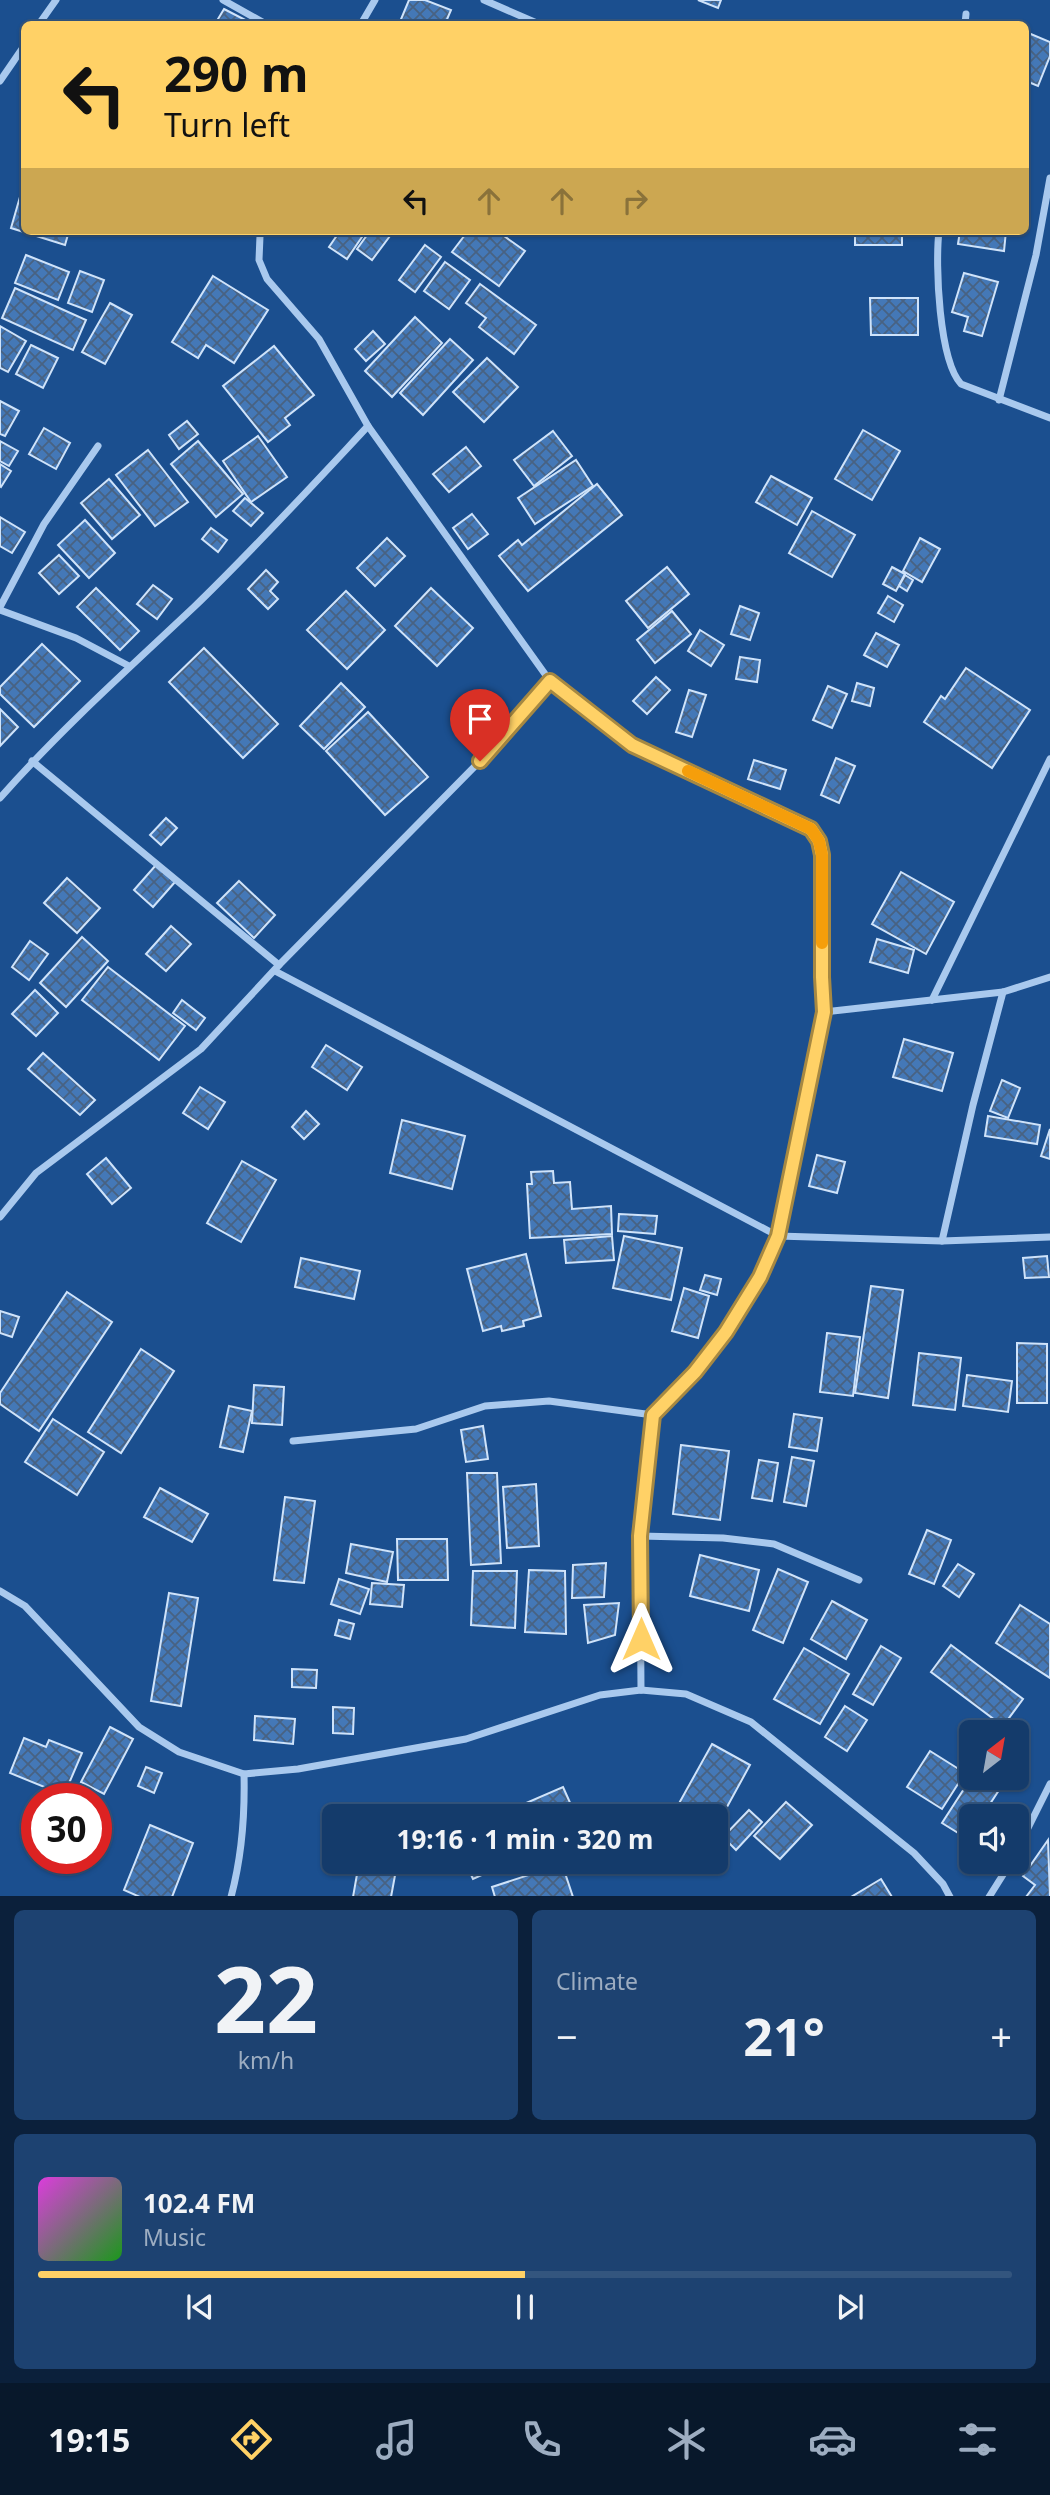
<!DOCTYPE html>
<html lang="en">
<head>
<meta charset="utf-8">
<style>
  body { margin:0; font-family:"Noto Sans",sans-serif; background:#1d4271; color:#f1f3f6; height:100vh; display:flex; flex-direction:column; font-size:26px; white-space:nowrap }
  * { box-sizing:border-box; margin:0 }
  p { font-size:23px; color:#9dadc1 }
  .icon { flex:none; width:38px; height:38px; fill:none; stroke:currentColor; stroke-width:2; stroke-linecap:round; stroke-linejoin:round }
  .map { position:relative; height:1896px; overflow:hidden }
  .drawer { display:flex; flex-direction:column; gap:14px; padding:14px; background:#0b203b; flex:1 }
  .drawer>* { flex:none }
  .hud { position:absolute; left:21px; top:21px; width:1008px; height:214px; border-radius:10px; box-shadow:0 2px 5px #0004,0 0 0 2px #33557e; background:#ffd166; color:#111; overflow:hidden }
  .needle { width:46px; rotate:31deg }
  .controls { position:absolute; left:959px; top:1720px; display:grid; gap:14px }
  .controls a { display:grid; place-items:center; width:70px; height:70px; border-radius:10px; background:#143b6b; box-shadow:0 2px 5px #0004,0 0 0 2px #33557e; font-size:35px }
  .speed { position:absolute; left:21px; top:1783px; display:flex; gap:14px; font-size:35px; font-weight:700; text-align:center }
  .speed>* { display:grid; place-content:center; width:91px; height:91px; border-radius:50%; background:#143b6b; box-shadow:0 2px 5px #0004,0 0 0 2px #33557e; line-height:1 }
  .speed .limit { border:10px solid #d22; background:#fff; color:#111 }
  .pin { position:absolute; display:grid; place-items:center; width:60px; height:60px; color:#fff; margin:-72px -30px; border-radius:50% 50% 50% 0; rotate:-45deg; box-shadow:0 0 7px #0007 }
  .pin .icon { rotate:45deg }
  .me { position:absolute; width:77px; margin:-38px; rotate:0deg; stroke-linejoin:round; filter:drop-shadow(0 0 5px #0008) }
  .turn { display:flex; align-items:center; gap:24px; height:147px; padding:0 28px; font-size:32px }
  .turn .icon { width:91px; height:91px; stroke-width:2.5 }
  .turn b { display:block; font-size:49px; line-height:60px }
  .lanes { display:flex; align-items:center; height:66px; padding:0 28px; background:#0003; justify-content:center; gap:35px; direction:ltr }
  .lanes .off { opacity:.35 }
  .big { font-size:52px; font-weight:700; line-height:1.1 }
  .drawer .widget { flex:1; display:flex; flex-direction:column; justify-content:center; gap:10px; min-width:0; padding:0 24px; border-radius:10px; background:#1d4271 }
  .drawer .dial { align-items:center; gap:0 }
  .dial b { font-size:91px; line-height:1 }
  .song { display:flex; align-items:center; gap:21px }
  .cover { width:84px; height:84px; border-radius:10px; background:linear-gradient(135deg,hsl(300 70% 55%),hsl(120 70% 35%)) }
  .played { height:7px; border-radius:4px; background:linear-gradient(90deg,#ffd166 50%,#33557e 50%) }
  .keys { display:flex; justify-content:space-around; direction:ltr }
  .heat { display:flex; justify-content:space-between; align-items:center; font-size:38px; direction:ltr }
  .drawer .tiles { flex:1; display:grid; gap:14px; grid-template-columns:1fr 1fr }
  .widget:last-child { grid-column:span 2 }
  .trip { position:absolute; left:322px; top:1804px; width:406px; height:70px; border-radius:10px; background:#143b6b; box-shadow:0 2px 5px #0004,0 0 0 2px #33557e; font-weight:700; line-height:70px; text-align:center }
  .tab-bar { display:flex; height:112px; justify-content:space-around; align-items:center; background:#08182b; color:#9dadc1 }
  .tab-bar .icon { width:49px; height:49px }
  .tab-bar .on { color:#ffd166 }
  .tab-bar b { font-size:32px; color:#f1f3f6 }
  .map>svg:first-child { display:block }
  .building { fill:url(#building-cross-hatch); stroke:#cfe3fa; stroke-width:2 }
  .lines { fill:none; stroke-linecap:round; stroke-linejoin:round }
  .minor { stroke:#a9c9ee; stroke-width:7 }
  .route-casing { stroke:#a68842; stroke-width:18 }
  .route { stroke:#ffd166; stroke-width:12 }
  .slow { stroke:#f59e0b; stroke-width:12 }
</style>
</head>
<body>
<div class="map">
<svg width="1050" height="1897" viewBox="0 0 1050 1897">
  <defs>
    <pattern id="building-cross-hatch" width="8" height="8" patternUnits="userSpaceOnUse" patternTransform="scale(1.75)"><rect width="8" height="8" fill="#4478b7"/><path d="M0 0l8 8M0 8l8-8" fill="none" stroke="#486282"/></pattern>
  </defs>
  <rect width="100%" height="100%" fill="#1b4f8f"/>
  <g class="building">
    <path d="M409,0H425L451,10L445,24H399Z"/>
    <path d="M698,0H721L718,8Z"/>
    <path d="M224,9L253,24H215Z"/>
    <path d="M1026,32L1050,42V56L1038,86L1026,81Z"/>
    <path d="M24,183V231H69L65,245L11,228Z"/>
    <path d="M340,231H366L347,259L329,247Z"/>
    <path d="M370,231L393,232L372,260L357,249Z"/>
    <path d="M468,231H497L525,251L499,286L452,252Z"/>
    <rect x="855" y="231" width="47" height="14"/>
    <path d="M960,231H1006L1004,251L958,244Z"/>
    <path d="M425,245L441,257L415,292L399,280Z"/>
    <path d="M26,255L69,272L58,300L15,283Z"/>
    <path d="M445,262L470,280L449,309L424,291Z"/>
    <path d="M80,271L104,280L92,312L68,303Z"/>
    <path d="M964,273L998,282L982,336L964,331L968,317L952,312Z"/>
    <path d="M213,276L268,310L234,363L206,345L198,358L172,342Z"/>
    <path d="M480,284L536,325L514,354L479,327L486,318L466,303Z"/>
    <path d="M15,288L86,320L73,350L2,318Z"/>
    <path d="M870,298H918V335H871Z"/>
    <path d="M110,303L132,315L105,364L82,352Z"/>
    <path d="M415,317L442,343L392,397L365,371Z"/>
    <path d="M0,326L26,341L8,372L0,368Z"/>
    <path d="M373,331L385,344L366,361L355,349Z"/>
    <path d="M450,339L473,360L423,415L400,393Z"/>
    <path d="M31,345L58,358L43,388L16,374Z"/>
    <path d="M274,346L314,395L285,418L290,425L268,442L223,386Z"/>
    <path d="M487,358L518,387L484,422L453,392Z"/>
    <path d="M0,401L19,411L5,436L0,434Z"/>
    <path d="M187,421L198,434L179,449L169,435Z"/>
    <path d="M44,428L70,443L56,469L29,454Z"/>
    <path d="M863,430L900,451L872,500L835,479Z"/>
    <path d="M553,431L572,456L534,486L514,460Z"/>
    <path d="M258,436L287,477L251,502L223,461Z"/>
    <path d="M0,441L18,451L9,466L0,461Z"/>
    <path d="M198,441L243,494L216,517L171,464Z"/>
    <path d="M466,447L481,466L449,492L433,474Z"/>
    <path d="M148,450L188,502L155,526L116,475Z"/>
    <path d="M576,460L593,486L535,524L518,498Z"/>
    <path d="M0,464L11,471L1,487L0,486Z"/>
    <path d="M771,476L812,498L797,525L756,502Z"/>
    <path d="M109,479L140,515L112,539L81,503Z"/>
    <path d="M597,484L622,515L528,591L499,556L518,540L522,545Z"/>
    <path d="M245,498L263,513L251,526L233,511Z"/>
    <path d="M812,511L855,535L832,577L789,553Z"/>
    <path d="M472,514L488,534L468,549L453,528Z"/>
    <path d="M0,517L25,532L12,553L0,546Z"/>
    <path d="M85,520L115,553L89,578L58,545Z"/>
    <path d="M211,528L227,540L218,552L202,539Z"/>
    <path d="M387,538L405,556L375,586L357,568Z"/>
    <path d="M920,538L940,549L922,582L903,571Z"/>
    <path d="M59,555L79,576L59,594L39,573Z"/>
    <path d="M667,567L689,594L648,628L626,601Z"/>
    <path d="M892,567L905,574L896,591L883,584Z"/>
    <path d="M266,570L278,582L270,591L278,599L268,609L248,589Z"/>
    <path d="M905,575L913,580L907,591L899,586Z"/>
    <path d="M153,585L172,599L157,619L137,604Z"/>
    <path d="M96,588L139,631L120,650L77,607Z"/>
    <path d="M431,588L473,628L437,666L395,626Z"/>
    <path d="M346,591L385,630L347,669L307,630Z"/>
    <path d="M888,596L903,605L894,622L878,613Z"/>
    <path d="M740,606L759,613L750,640L731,634Z"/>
    <path d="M672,611L691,634L655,663L637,640Z"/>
    <path d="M700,630L724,645L711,666L688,651Z"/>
    <path d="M876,633L899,645L887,667L864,655Z"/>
    <path d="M42,644L80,681L34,727L0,694V687Z"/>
    <path d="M204,648L278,724L243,758L169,682Z"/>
    <path d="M740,657L760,660L757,682L736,679Z"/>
    <path d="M966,668L1030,710L992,768L924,722L941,696L945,699Z"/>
    <path d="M656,677L670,690L647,714L633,701Z"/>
    <path d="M341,683L365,707L324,749L300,726Z"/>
    <path d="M857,683L874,688L870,706L852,701Z"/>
    <path d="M828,686L847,694L832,728L813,720Z"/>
    <path d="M689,690L706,695L692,737L676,732Z"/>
    <path d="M0,709L18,727L0,746Z"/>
    <path d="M368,712L428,777L385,815L326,751Z"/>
    <path d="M836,758L855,766L839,803L821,795Z"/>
    <path d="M754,760L786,770L780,789L748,779Z"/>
    <path d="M166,818L177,828L161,845L150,835Z"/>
    <path d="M156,865L175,882L153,907L134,890Z"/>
    <path d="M901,872L954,902L926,954L872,924Z"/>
    <path d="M67,878L100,908L77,933L44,903Z"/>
    <path d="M239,881L275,915L254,938L217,903Z"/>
    <path d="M171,926L191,944L166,971L146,954Z"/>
    <path d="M82,937L108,961L66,1007L40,983Z"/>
    <path d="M877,939L914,950L908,973L870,962Z"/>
    <path d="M30,941L48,954L29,980L12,967Z"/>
    <path d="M108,967L185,1026L159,1060L82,1000Z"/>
    <path d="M35,990L58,1013L36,1036L12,1014Z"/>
    <path d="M182,1000L205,1018L196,1030L173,1013Z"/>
    <path d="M904,1039L953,1053L942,1091L893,1077Z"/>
    <path d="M326,1045L362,1067L347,1090L312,1067Z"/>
    <path d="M43,1053L95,1100L80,1115L28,1069Z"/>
    <path d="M1002,1080L1020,1088L1008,1118L990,1111Z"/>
    <path d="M200,1087L225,1102L208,1129L183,1113Z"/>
    <path d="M306,1111L319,1124L304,1139L292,1127Z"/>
    <path d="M988,1116L1040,1125L1037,1144L985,1136Z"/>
    <path d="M402,1120L465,1136L452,1189L390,1173Z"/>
    <path d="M1050,1129V1159L1041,1156Z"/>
    <path d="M817,1155L845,1162L837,1193L809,1186Z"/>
    <path d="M106,1158L131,1188L112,1204L87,1174Z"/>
    <path d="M242,1161L276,1180L241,1242L207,1223Z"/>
    <path d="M553,1171L554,1183L570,1182L572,1209L611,1206L612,1234L530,1238L527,1184H532L531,1172Z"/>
    <path d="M619,1214L657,1216L655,1234L618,1231Z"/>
    <path d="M612,1236L614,1260L566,1263L564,1240Z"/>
    <path d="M624,1236L682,1248L671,1300L613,1288Z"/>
    <path d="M526,1254L541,1316L523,1321L524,1326L502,1331L501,1326L483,1331L467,1269Z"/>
    <path d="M1047,1256L1049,1277L1025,1278L1023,1258Z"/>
    <path d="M301,1258L360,1271L354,1299L295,1287Z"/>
    <path d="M705,1275L721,1279L717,1295L700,1290Z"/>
    <path d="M871,1286L903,1290L888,1398L855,1393Z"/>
    <path d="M684,1288L709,1296L698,1338L672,1331Z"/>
    <path d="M67,1292L112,1322L39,1431L0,1404V1393Z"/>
    <path d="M0,1311L19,1317L12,1337L0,1333Z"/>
    <path d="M827,1333L860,1337L853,1396L820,1392Z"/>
    <path d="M1017,1343L1047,1344V1403H1017Z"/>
    <path d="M141,1349L174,1371L121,1453L88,1432Z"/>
    <path d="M919,1353L961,1358L955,1410L913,1405Z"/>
    <path d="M967,1375L1012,1381L1008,1412L963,1406Z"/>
    <path d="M254,1385L284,1387L282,1425L252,1423Z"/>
    <path d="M229,1406L252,1411L243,1452L220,1447Z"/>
    <path d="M794,1414L822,1418L817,1451L789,1447Z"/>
    <path d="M53,1419L104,1452L77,1495L25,1462Z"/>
    <path d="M483,1426L488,1459L466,1462L461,1430Z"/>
    <path d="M681,1445L729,1451L720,1520L673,1514Z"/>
    <path d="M792,1457L814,1461L806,1506L784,1502Z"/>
    <path d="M759,1460L778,1463L772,1501L752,1498Z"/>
    <path d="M467,1473H497L501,1563L471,1565Z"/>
    <path d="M536,1484L539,1546L507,1548L503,1487Z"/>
    <path d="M160,1488L208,1514L192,1542L144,1517Z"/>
    <path d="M285,1497L315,1501L304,1583L274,1580Z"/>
    <path d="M927,1530L951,1540L934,1584L909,1574Z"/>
    <path d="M397,1539H447L448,1580H398Z"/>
    <path d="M351,1544L393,1552L387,1582L346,1573Z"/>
    <path d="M700,1555L759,1570L749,1611L690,1596Z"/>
    <path d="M606,1563L604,1597L572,1598L573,1565Z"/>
    <path d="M958,1564L974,1574L959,1597L943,1586Z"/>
    <path d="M778,1569L808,1582L783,1643L753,1630Z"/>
    <path d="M529,1570L565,1571L566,1634L525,1632Z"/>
    <path d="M473,1571H517L515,1628L471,1625Z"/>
    <path d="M339,1579L369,1589L360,1614L331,1604Z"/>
    <path d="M372,1583L404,1585L402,1607L370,1604Z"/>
    <path d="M169,1593L198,1598L181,1706L151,1701Z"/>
    <path d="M832,1601L867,1620L846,1659L811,1639Z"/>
    <path d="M619,1603L615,1635L588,1643L584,1605Z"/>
    <path d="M1020,1605L1050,1624V1678L996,1643Z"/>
    <path d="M339,1620L354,1624L350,1639L335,1635Z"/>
    <path d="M951,1645L1023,1699L1003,1726L931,1672Z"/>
    <path d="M881,1646L901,1658L873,1705L853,1694Z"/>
    <path d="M804,1648L849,1674L820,1724L774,1699Z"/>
    <path d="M292,1669L317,1670L316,1688L292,1687Z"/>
    <path d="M845,1706L867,1720L847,1751L825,1737Z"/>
    <path d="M333,1707L354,1708L353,1734L333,1733Z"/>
    <path d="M255,1716L295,1719L293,1744L254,1740Z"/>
    <path d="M110,1727L133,1739L104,1794L81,1782Z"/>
    <path d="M24,1738L46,1747L49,1740L82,1753L64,1795L10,1773Z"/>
    <path d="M712,1744L750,1765L716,1827V1816H672Z"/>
    <path d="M930,1751L965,1773L942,1809L907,1787Z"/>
    <path d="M146,1767L162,1773L154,1793L138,1786Z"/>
    <path d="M971,1778H1007L982,1816H971V1833L968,1839L942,1823Z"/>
    <path d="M563,1787L576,1816H496Z"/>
    <path d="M786,1802L812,1825L780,1859L754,1836Z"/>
    <path d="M749,1810L762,1822L736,1850L723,1837Z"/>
    <path d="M150,1825L193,1843L172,1897H140L124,1890Z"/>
    <path d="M1048,1840L1050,1897H1026L1035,1885L1023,1876Z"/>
    <path d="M465,1862H511L473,1879Z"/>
    <path d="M359,1863L396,1870L391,1897H353Z"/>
    <path d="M562,1864L573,1897H495L492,1887Z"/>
    <path d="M881,1879L892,1897H851Z"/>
  </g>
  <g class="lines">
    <g class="minor">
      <path d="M223,0L266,24"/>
      <path d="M484,0L539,24"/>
      <path d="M39,24L56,0"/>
      <path d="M361,24L375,0"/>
      <path d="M965,24L966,14"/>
      <path d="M0,81L24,46"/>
      <path d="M263,231L260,236L259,260L267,279L319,339L368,426L550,681L632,745L811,829L819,841L823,855L822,977L824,1012L778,1236L760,1277L726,1332L695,1372L653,1415L640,1536L641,1690"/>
      <path d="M939,231C935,265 939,360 961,384L1050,418"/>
      <path d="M999,400L1036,255L1050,178"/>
      <path d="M0,607L44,524L98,446"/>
      <path d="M0,610L76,638L129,666"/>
      <path d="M32,761L279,965"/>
      <path d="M0,798C60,730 128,669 194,607C254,549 311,487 368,426"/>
      <path d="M275,971L778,1236L942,1241L1050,1237"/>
      <path d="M932,1000L1050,759"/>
      <path d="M824,1012L1003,992L1050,977"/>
      <path d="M0,1217L36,1173L201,1049L279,965L480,761L550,681"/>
      <path d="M942,1241L973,1105L1003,992"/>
      <path d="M293,1441L416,1429L485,1406L549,1401L653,1415"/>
      <path d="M640,1536L723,1538L774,1544L859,1580"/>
      <path d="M0,1591L25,1606L139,1727L179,1752L244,1774L298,1769L466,1739L600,1695L641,1690L686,1694L751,1722L914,1853L943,1884L950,1897"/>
      <path d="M1017,1850L1050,1784"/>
      <path d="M231,1897C242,1856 245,1815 244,1774"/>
      <path d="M989,1897L1011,1862"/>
    </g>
  </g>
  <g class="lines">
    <defs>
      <path id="route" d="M480,761L550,681L632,745L811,829L819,841L822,855V977L824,1012L778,1236L760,1277L726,1332L695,1372L653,1415L640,1536L641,1639"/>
    </defs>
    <use href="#route" class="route-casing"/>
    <use href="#route" class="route"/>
    <path class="slow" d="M688,771L811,829L819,841L822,855V943"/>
  </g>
</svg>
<div class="controls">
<a><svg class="needle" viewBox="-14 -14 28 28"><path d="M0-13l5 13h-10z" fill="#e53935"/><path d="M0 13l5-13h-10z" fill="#9dadc1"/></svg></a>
<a><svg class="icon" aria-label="sound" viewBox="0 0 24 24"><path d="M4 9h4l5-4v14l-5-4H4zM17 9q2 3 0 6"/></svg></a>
</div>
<div class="speed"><div class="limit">30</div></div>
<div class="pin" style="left:480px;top:761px;background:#d93025"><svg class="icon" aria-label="arrive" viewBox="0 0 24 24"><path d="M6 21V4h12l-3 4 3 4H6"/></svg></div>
<svg class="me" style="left:641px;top:1639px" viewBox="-20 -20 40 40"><path d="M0-17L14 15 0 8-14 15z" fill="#ffd166" stroke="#fff" stroke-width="4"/></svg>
<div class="trip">19:16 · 1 min · 320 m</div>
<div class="hud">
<div class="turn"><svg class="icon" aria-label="left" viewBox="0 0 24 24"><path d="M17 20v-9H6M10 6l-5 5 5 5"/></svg><div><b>290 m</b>Turn left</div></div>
<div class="lanes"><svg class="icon" aria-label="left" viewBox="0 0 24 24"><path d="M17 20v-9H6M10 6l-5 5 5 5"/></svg><svg class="icon off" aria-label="ahead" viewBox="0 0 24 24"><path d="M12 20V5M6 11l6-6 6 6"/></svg><svg class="icon off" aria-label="ahead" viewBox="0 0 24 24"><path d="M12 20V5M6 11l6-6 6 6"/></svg><svg class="icon off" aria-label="right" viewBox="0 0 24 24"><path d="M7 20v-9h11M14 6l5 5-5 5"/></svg></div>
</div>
</div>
<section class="drawer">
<div class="tiles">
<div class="widget dial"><b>22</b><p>km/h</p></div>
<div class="widget"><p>Climate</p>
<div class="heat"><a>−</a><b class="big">21°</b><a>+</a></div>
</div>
<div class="widget">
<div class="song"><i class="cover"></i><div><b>102.4 FM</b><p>Music</p></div></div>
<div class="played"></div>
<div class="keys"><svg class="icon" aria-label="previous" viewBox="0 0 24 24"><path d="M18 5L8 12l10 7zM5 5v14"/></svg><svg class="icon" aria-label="pause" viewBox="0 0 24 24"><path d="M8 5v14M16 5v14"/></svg><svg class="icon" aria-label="next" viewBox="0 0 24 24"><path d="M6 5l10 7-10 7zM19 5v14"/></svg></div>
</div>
</div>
</section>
<nav class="tab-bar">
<b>19:15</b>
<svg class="icon on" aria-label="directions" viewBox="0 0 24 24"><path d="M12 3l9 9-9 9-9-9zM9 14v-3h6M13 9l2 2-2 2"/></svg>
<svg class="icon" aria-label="music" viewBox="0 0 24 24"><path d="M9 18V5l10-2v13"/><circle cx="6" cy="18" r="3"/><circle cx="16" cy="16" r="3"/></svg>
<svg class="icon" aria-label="phone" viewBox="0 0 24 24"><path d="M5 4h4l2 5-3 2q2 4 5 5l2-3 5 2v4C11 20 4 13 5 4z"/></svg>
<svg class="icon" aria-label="climate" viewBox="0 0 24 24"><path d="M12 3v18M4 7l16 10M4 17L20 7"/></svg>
<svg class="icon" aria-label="car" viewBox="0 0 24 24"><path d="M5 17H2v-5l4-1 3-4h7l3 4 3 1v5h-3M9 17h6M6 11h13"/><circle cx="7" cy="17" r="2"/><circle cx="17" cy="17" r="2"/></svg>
<svg class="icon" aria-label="filters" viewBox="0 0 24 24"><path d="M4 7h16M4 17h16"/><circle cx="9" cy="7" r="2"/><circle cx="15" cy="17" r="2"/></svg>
</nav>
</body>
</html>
